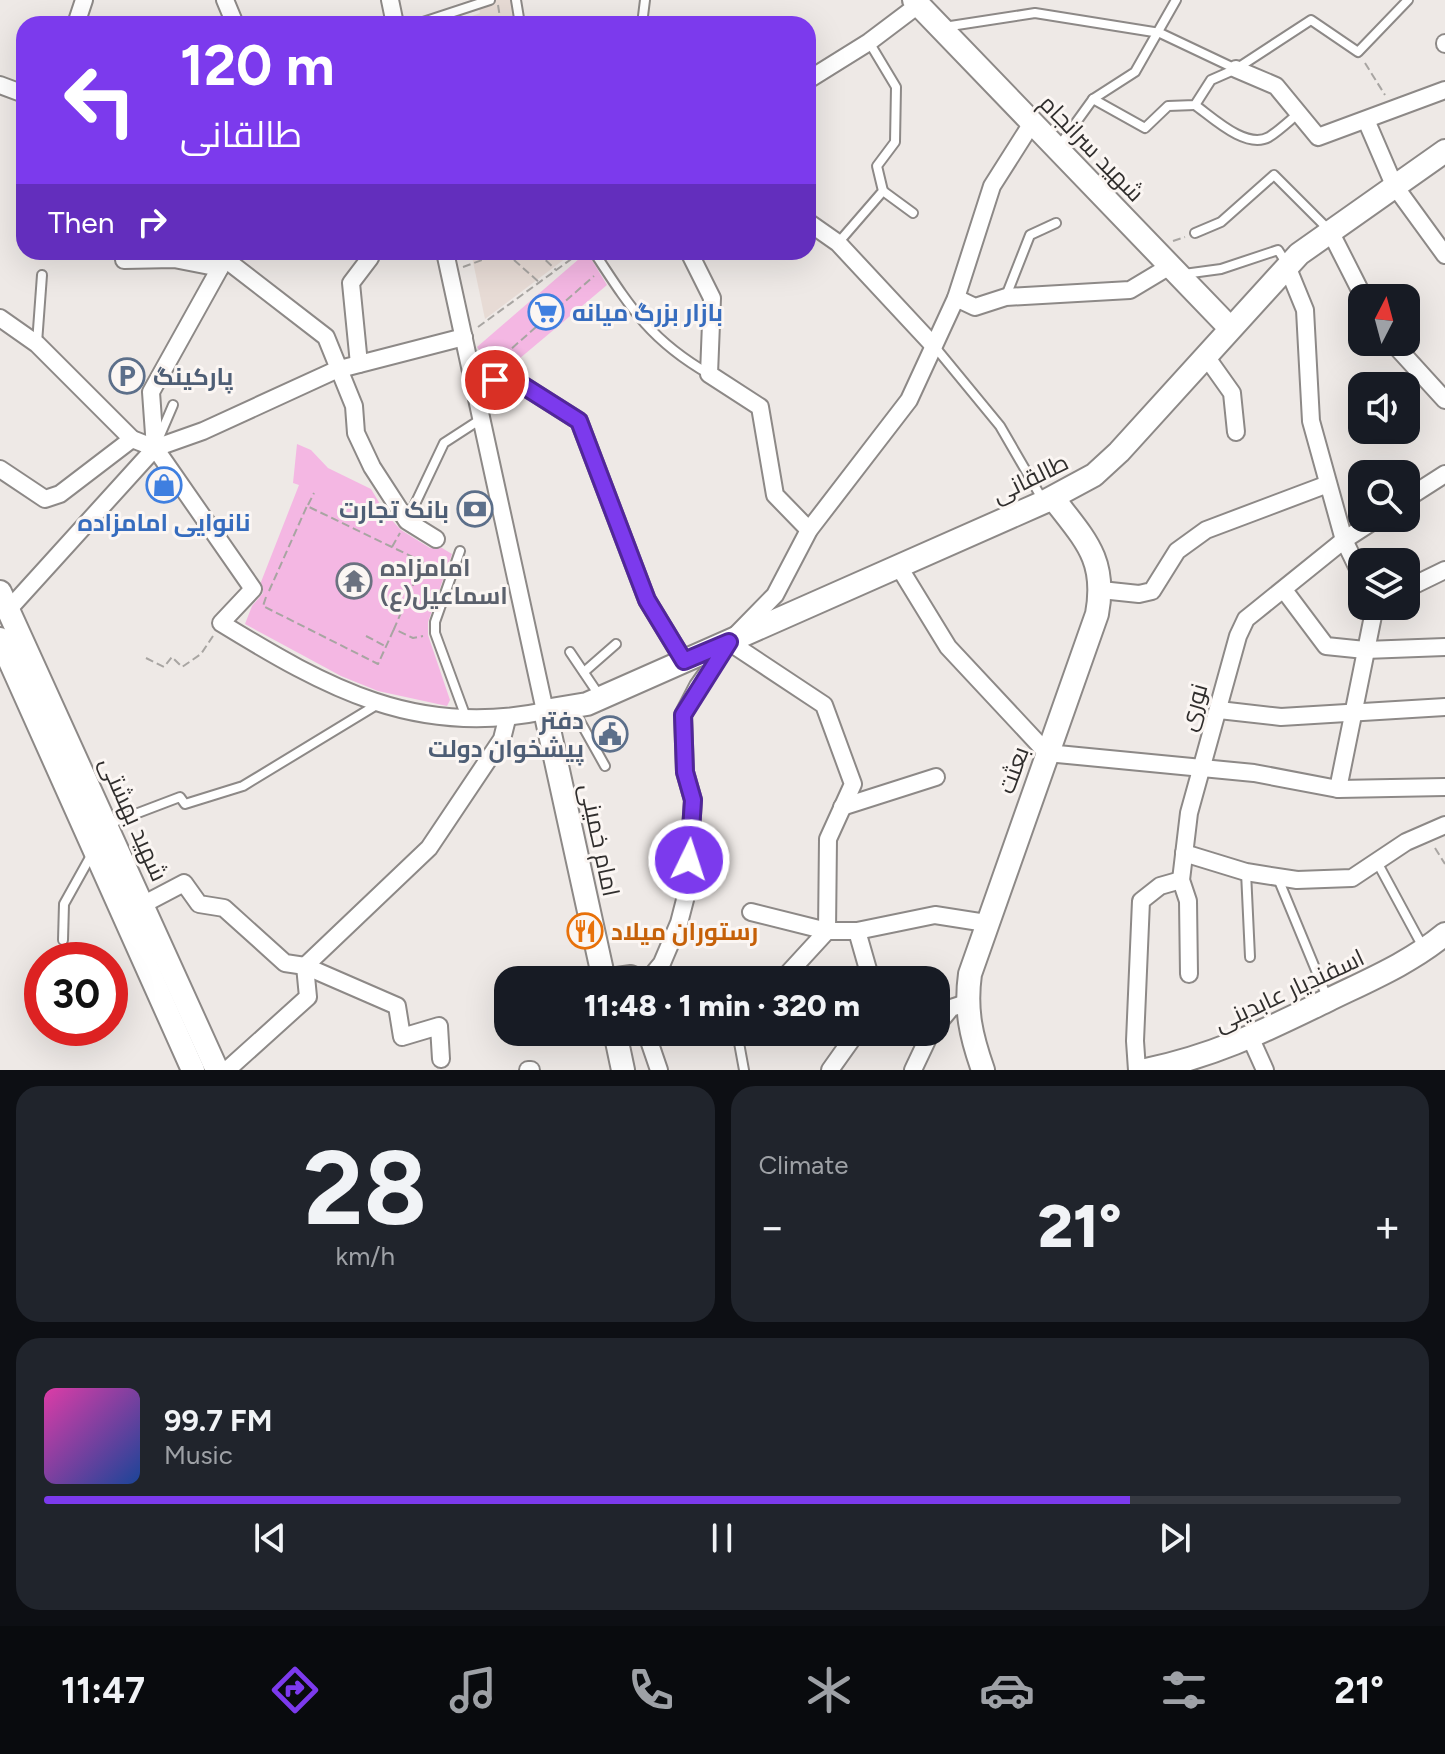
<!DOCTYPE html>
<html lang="en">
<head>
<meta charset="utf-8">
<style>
  body { margin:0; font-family:Figtree,Cairo,sans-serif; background:#20242c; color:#f1f3f6; height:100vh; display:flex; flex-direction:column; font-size:30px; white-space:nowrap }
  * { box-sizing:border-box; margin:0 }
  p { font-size:26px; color:#9ea1a6 }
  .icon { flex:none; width:44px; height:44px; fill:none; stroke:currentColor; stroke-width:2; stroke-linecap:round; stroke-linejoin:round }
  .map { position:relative; height:1070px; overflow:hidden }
  .drawer { display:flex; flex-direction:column; gap:16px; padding:16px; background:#0d0f14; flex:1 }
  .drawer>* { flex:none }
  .banner { position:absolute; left:16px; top:16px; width:800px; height:244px; border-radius:24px; box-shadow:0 8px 32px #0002; background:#7c3aed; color:#fff; overflow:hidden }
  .needle { width:52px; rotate:6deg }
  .buttons { position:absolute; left:1348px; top:284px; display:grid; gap:16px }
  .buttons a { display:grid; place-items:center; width:72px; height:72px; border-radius:16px; background:#171b24; box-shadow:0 8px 32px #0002; font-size:40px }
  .speed { position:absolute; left:24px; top:942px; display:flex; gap:16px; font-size:40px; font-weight:700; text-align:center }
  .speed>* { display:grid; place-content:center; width:104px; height:104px; border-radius:50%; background:#171b24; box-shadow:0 8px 32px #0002; line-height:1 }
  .speed .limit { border:12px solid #d22; background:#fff; color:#111 }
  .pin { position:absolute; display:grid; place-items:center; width:68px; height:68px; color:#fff; margin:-34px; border:4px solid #fff; border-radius:50%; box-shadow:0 2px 8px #0007 }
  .me { position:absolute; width:88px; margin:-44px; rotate:4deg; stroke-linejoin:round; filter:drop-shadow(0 0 6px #0008) }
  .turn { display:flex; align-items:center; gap:28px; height:168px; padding:0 32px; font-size:36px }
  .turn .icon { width:104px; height:104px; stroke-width:2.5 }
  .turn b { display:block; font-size:56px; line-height:68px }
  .then { display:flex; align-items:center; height:76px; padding:0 32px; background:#0003; gap:16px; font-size:30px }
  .big { font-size:60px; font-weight:800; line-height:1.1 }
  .drawer .tile { flex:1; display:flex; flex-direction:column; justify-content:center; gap:12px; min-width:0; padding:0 28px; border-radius:24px; background:#20242c }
  .drawer .dial { align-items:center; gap:0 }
  .dial b { font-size:104px; line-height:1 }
  .song { display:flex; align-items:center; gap:24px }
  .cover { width:96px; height:96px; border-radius:12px; background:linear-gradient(135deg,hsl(320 70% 55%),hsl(220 70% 35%)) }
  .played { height:8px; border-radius:4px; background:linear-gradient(90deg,#7c3aed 80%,#363941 80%) }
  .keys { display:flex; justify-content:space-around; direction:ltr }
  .heat { display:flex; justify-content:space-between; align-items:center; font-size:44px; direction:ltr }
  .drawer .tiles { flex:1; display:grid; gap:16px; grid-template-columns:1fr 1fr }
  .tile:last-child { grid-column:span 2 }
  .trip { position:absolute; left:494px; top:966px; width:456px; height:80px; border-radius:24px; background:#171b24; box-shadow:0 8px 32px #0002; font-weight:800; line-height:80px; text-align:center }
  .dock { display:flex; height:128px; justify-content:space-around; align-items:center; background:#090b0e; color:#9ea1a6 }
  .dock .icon { width:56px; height:56px }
  .dock .current { color:#7c3aed }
  .dock b { font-size:36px; color:#f1f3f6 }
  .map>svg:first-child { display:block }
  .built { fill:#e7dbd5 }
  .building { fill:#f4b7e3 }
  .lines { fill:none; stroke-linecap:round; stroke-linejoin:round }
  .lane-casing { stroke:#8d8987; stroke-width:12 }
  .street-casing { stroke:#8d8987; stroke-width:20 }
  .secondary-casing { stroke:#8d8987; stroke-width:26 }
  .path { stroke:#a8a5a2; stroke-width:2; stroke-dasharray:8 4; stroke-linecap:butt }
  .lane { stroke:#fff; stroke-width:8 }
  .street { stroke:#fff; stroke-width:16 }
  .secondary { stroke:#fff; stroke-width:22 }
  .route-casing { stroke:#51269a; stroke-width:20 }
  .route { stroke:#7c3aed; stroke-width:14 }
  .labels { text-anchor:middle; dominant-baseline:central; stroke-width:6; stroke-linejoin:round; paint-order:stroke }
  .street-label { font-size:24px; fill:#302e2d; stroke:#fbf6f3 }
  .shop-label { font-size:24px; font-weight:bold; fill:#366cbe; stroke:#fbf6f3; text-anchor:start }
  .service-label { font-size:24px; font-weight:bold; fill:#4e5e75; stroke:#fbf6f3; text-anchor:end }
  .worship-label { font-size:24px; font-weight:bold; fill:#5b616d; stroke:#fbf6f3; text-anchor:start }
  .food-label { font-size:24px; font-weight:bold; fill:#c56008; stroke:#fbf6f3; text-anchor:start }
</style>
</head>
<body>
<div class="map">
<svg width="1445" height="1070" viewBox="0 0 1445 1070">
  <rect width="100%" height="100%" fill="#eee9e6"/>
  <g class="built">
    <path d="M477,0H519L525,24H450L480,13Z"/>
    <path d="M471,252H574L485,319Z"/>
  </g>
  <g class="building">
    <path d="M587,252L607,285L506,370L493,369L477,347Z"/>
    <path d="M297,444L311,450L328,468L371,489L386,514L401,530L430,548H442L452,554L428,622V635L450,700L447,706L378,691L341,676L245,624L252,606L263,593L261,582L299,485L293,483Z"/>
  </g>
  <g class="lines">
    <defs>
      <g id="lane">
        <path d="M516,0L520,24"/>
        <path d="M417,24L490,0"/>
        <path d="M642,24L645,0"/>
        <path d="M944,27L1035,13L1160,33L1236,69"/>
        <path d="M1093,99L1145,128L1168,106L1195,105L1211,80L1236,69L1311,20L1358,52L1408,0"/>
        <path d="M1195,105C1212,117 1246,150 1269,137C1280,130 1290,120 1300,112"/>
        <path d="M1059,146L1093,99L1135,72L1176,0"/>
        <path d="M883,191L913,213"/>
        <path d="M1195,233L1221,222L1274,175L1328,229"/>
        <path d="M838,243L883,191L877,166L895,142L896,87L869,42"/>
        <path d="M594,252C630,307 650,340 709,374"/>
        <path d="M1184,274L1221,269L1278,250L1287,264"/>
        <path d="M1006,296L1030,235L1056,223"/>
        <path d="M37,343L42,275"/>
        <path d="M935,347L1000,426L1044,502"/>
        <path d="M158,440L173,405"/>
        <path d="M407,521L444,443L481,419"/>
        <path d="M460,551L435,622V633L467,720"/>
        <path d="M570,652L599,695"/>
        <path d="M584,672L616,644"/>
        <path d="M572,707L605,766"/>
        <path d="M109,824L180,797L185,804L243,786L378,704"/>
        <path d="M1377,862L1424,949"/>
        <path d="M1246,872L1250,957"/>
        <path d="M1277,876L1327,997"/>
        <path d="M63,940L64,904L93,852"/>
        <path d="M737,1032L744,1070"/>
      </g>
      <g id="street">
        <path d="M225,0L235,24"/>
        <path d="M390,0L395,24"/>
        <path d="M76,24L84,0"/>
        <path d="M1445,43V44"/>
        <path d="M1236,69L1276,86L1318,137L1445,90"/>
        <path d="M808,80L869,42L918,5"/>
        <path d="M0,85L24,94"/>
        <path d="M1366,120L1394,185L1445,255"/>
        <path d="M808,222L838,243L933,345"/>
        <path d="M1330,231L1364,298"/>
        <path d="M224,252L225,259L151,392L155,448L253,589L221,623C327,688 417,738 545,711L445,252"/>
        <path d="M689,252L712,298L709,374L760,407L775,495L809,530"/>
        <path d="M225,259L326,337L354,406L356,433L372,467L407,521L436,539"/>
        <path d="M124,260L174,259L220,268"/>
        <path d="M1287,266L1305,310L1311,421L1344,540L1362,577"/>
        <path d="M956,298L975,307L1006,297L1130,290L1170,266"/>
        <path d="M0,318L37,344L132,439L155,448"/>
        <path d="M1392,342L1445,400"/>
        <path d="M1205,355L1232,393L1236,432"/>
        <path d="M359,364L351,283L370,258L366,252"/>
        <path d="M472,377L519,383L579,421L647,600L684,661"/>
        <path d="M0,469L45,499L60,494L132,439"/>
        <path d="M1406,499L1445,474"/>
        <path d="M899,567L948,647L1047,753L1254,773L1338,789L1445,787"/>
        <path d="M1406,589L1445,570"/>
        <path d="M1101,590L1139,594L1152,591L1177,551L1206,530L1328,484"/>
        <path d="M1284,590L1326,646L1365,650L1445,647"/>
        <path d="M9,609L155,448L203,431L336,370L464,337"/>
        <path d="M729,642L824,705L853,784L828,839L827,931L782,980"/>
        <path d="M1219,710L1281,717L1445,707"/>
        <path d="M1338,789L1375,606"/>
        <path d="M842,807L936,777"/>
        <path d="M1184,853L1246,872L1297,880L1352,878L1406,842L1445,825"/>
        <path d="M144,904L184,883L199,904L224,908L285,963L305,966L397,1006L402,1037L439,1026L441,1059"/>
        <path d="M751,912L827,931H857L935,915L986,923"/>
        <path d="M857,931L871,980"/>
        <path d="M1189,974L1188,901L1181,880L1189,813L1238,636L1246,619L1256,611L1344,540L1378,518"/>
        <path d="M603,978L631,974L646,980"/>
        <path d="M648,980L662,963L679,923L687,892L693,800L685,772L683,715L698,686L729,642L775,595L809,530L909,400L956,298L992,186L1032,123"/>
        <path d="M936,1026L951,1008L966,1003"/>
        <path d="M646,1032L659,1070"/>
        <path d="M1251,1039L1265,1070"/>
        <path d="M227,1070L308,997L305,966L429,848L502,739L507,719"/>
        <path d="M528,1070H531"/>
        <path d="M830,1070L857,1032"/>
        <path d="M913,1070L931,1032"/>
        <path d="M1137,1070L1135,1041L1141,901L1160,886L1181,880"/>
      </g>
      <g id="secondary">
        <path d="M914,0L1229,327"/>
        <path d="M0,592L217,1070"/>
        <path d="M0,639L193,1070"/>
        <path d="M604,980L545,711L587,704L1044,502L1094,475L1119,452L1299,254L1445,151"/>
        <path d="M615,1032L623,1070"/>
        <path d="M983,1070C971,1036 965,1010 970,974L1097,614C1107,559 1085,540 1053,498"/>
        <path d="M1146,1070C1217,1055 1264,1031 1328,1000C1369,980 1410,963 1445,934"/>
      </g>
    </defs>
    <use href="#lane" class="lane-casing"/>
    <use href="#street" class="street-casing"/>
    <use href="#secondary" class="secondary-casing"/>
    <g class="path">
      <path d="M498,5L501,24"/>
      <path d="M1365,63L1385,95"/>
      <path d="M1173,241L1185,237"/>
      <path d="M505,252L540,283"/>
      <path d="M537,252L556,270"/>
      <path d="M463,267L504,252"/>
      <path d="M478,327L581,252"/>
      <path d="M494,364L594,276"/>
      <path d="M308,505L314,493"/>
      <path d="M392,547L400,533"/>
      <path d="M269,591L307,506L423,562L394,629L413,638L423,636"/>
      <path d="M266,597L263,606L378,664L394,629"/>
      <path d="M366,636L385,646"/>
      <path d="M146,658L164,667L172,657L182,667L201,654L213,636"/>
      <path d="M1435,848L1445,864"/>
    </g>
    <use href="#lane" class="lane"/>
    <use href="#street" class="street"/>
    <use href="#secondary" class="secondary"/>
  </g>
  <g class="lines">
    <defs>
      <path id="route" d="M495,380L519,383L579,421L647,600L684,661L729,642L683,715L685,772L693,800L689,860"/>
    </defs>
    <use href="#route" class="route-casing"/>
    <use href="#route" class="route"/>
  </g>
  <defs>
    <symbol id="supermarket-ring" viewBox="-11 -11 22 22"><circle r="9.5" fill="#fbf6f3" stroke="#3f7fe0" stroke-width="1.5"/><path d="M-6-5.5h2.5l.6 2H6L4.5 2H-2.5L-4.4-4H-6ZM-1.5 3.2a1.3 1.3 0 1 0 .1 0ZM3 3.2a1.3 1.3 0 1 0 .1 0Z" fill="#3f7fe0"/></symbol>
    <symbol id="parking-ring" viewBox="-11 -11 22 22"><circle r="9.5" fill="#fbf6f3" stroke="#5c6f8a" stroke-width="1.5"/><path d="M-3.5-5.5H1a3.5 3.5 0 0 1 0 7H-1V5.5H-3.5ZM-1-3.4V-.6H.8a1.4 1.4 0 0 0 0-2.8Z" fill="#5c6f8a"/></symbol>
    <symbol id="shop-ring" viewBox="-11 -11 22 22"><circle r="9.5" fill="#fbf6f3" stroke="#3f7fe0" stroke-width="1.5"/><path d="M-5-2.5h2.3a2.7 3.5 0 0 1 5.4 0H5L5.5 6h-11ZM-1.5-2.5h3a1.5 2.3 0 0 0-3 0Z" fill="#3f7fe0"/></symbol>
    <symbol id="bank-ring" viewBox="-11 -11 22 22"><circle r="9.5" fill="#fbf6f3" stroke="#5c6f8a" stroke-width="1.5"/><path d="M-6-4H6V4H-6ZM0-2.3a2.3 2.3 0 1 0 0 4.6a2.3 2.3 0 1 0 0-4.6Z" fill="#5c6f8a"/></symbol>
    <symbol id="temple-ring" viewBox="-11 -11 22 22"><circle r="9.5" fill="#fbf6f3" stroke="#6b7280" stroke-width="1.5"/><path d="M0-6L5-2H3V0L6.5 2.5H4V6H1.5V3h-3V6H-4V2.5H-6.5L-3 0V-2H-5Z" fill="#6b7280"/></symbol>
    <symbol id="civic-ring" viewBox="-11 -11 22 22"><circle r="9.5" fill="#fbf6f3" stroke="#5c6f8a" stroke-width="1.5"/><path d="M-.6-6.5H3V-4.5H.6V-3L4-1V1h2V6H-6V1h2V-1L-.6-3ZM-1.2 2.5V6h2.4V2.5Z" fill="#5c6f8a"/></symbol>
    <symbol id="restaurant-ring" viewBox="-11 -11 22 22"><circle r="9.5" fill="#fbf6f3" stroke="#e8710a" stroke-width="1.5"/><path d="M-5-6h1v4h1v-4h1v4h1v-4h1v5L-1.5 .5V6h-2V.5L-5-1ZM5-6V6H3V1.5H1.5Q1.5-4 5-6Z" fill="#e8710a"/></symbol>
  </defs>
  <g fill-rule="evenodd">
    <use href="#supermarket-ring" x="526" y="292" width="40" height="40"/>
    <use href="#parking-ring" x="107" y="356" width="40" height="40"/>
    <use href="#shop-ring" x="144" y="465" width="40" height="40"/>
    <use href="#bank-ring" x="455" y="489" width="40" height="40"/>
    <use href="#temple-ring" x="334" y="561" width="40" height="40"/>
    <use href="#civic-ring" x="590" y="714" width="40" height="40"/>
    <use href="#restaurant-ring" x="565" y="911" width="40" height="40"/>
  </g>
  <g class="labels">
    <g class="street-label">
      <text transform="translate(1092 148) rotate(46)">شهید سرانجام</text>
      <text transform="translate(1030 478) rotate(-26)">طالقانی</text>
      <text transform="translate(1193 707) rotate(-74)">نوری</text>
      <text transform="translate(1013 770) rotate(-70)">بعثت</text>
      <text transform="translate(134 819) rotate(66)">شهید بهشتی</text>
      <text transform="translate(600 840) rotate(78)">امام خمینی</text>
      <text transform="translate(1289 990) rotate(-25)">اسفندیار عابدینی</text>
    </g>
    <g class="shop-label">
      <text x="572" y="312">بازار بزرگ میانه</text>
      <text x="164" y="522" text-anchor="middle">نانوایی امامزاده</text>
    </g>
    <g class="service-label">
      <text x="153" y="376" text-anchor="start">پارکینگ</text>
      <text x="449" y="509">بانک تجارت</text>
      <text x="584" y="720">دفتر<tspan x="584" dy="28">پیشخوان دولت</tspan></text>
    </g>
    <g class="worship-label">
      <text x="380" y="567">امامزاده<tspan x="380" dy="28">اسماعیل(ع)</tspan></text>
    </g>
    <g class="food-label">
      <text x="611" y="931">رستوران میلاد</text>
    </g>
  </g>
</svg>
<div class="buttons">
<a><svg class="needle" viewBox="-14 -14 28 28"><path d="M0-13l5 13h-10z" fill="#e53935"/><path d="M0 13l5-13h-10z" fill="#9ea1a6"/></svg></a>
<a><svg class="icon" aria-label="sound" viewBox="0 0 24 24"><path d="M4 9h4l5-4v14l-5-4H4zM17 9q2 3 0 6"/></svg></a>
<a><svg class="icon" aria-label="search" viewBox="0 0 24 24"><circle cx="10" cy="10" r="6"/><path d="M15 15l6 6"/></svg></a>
<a><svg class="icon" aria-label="layers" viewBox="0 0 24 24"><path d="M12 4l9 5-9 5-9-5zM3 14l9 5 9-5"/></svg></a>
</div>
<div class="speed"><div class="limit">30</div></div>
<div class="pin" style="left:495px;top:380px;background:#d93025"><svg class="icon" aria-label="arrive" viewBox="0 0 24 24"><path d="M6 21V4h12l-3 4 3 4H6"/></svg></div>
<svg class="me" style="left:689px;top:860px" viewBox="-20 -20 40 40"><circle r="17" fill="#7c3aed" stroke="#fff" stroke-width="3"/><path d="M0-11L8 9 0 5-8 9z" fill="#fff"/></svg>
<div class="trip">11:48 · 1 min · 320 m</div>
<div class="banner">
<div class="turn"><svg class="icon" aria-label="left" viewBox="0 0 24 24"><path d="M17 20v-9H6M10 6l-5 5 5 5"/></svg><div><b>120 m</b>طالقانی</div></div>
<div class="then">Then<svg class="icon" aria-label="right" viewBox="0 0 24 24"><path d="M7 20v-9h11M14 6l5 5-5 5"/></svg></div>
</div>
</div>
<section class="drawer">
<div class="tiles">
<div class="tile dial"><b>28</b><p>km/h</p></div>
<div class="tile"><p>Climate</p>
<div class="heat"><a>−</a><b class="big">21°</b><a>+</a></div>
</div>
<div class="tile">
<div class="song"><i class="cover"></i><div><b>99.7 FM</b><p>Music</p></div></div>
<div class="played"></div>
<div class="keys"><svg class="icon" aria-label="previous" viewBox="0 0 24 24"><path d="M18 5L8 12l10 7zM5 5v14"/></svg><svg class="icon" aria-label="pause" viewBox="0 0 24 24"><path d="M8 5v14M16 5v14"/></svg><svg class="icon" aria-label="next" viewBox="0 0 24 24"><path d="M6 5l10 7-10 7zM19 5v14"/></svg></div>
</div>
</div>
</section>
<nav class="dock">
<b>11:47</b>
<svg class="icon current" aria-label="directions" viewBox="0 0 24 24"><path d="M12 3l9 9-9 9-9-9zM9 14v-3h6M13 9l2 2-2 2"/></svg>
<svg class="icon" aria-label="music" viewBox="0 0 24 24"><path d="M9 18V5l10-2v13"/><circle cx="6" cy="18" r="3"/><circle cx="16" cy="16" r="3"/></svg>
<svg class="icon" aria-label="phone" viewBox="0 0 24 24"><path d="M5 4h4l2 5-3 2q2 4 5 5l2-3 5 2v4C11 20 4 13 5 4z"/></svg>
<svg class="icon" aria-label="climate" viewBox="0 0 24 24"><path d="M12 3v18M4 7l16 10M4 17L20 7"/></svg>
<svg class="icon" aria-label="car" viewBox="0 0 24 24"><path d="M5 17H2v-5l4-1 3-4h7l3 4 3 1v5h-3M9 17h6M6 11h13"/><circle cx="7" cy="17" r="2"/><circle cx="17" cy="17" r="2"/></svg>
<svg class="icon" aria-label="filters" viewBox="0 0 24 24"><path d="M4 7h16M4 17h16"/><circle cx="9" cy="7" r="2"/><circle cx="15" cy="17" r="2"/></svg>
<b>21°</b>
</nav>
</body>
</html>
